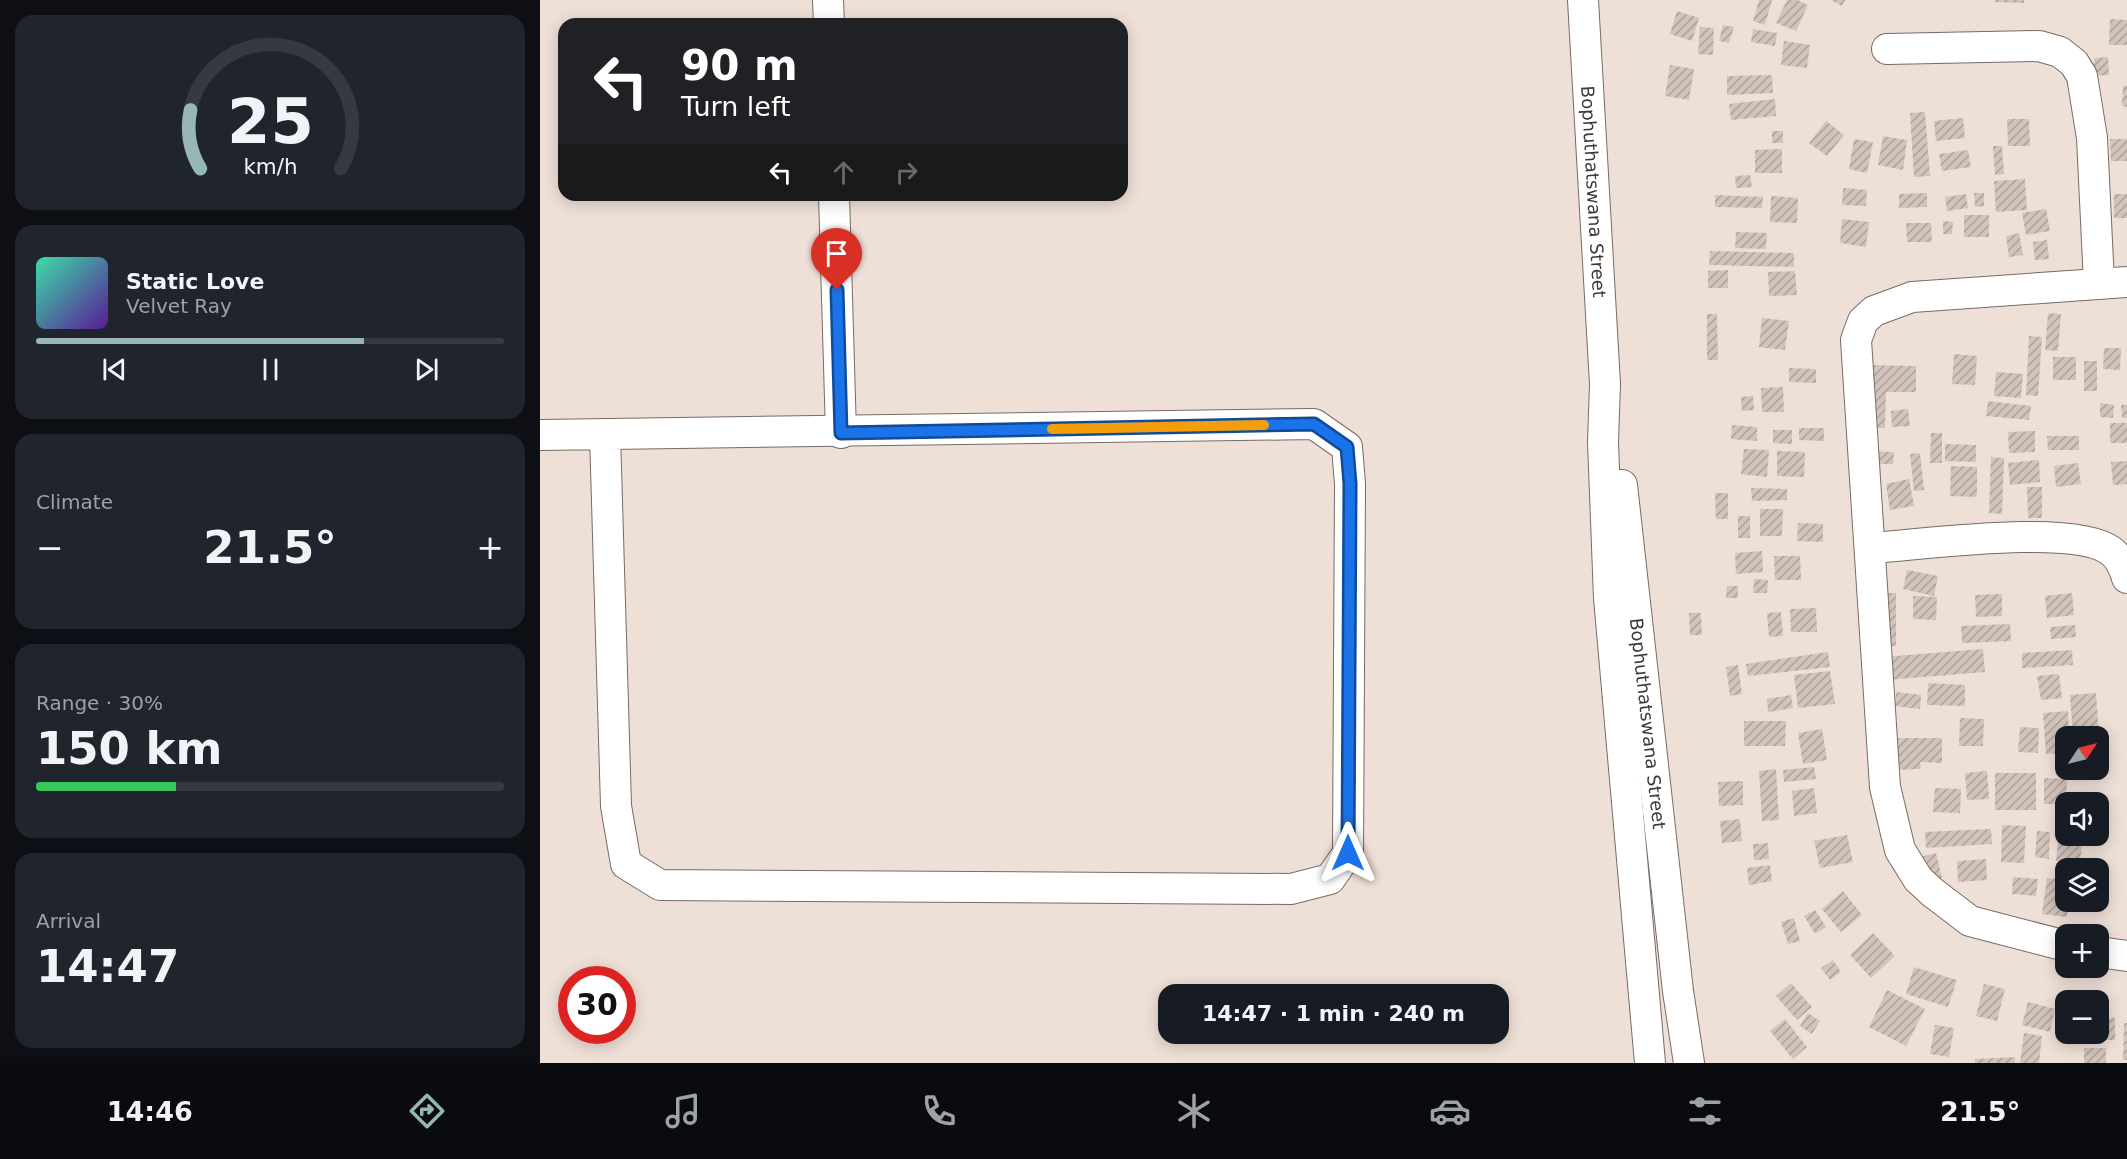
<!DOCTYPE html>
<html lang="en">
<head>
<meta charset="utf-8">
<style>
  body { margin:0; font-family:"DejaVu Sans",sans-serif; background:#20242c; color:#f1f3f6; height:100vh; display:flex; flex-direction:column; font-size:22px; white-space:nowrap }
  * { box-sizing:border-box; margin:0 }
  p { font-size:20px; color:#9ea1a6 }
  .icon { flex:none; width:33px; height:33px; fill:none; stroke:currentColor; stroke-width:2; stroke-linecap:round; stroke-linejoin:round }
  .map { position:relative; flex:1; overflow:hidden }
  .sheet { display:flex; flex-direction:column; gap:15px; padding:15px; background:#0d0f14; width:540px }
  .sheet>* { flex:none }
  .banner { position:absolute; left:18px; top:18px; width:570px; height:183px; border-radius:18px; box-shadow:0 3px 15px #0003; background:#202124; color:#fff; overflow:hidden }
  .needle { width:39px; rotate:55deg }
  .buttons { position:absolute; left:1515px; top:726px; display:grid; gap:12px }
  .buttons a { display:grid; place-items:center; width:54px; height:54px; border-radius:12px; background:#171b24; box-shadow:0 3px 15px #0003; font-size:30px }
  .speed { position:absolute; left:18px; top:966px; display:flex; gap:12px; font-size:30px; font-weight:700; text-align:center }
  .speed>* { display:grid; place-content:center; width:78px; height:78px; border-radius:50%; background:#171b24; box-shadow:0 3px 15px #0003; line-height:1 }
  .speed .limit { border:9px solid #d22; background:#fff; color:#111 }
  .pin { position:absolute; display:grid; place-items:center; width:51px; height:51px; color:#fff; margin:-62px -26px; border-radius:50% 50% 50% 0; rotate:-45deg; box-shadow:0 0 6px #0007 }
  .pin .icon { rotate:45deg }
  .me { position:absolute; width:66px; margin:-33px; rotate:0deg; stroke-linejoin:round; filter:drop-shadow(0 0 4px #0008) }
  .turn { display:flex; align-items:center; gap:21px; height:126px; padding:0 24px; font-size:27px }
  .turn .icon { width:78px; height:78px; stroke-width:2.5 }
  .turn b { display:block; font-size:42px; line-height:51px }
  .lanes { display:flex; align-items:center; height:57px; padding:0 24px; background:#0003; justify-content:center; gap:30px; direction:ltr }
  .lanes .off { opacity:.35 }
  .big { font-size:45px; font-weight:600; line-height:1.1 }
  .sheet .card { flex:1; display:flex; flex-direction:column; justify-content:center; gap:9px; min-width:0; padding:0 21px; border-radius:18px; background:#20242c }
  .sheet .dial { align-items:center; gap:0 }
  .dial svg { height:156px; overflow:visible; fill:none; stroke:#363941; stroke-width:7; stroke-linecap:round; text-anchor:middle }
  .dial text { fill:#f1f3f6; stroke:none }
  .song { display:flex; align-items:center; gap:18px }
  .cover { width:72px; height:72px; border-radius:9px; background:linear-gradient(135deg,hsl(160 70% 55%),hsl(270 70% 35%)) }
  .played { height:6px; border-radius:3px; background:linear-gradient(90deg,#96b7b3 70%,#363941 70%) }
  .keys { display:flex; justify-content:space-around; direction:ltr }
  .heat { display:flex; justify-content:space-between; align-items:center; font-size:33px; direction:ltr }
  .charge { height:9px; border-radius:4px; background:linear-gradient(90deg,#34c759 30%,#363941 0) }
  .trip { position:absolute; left:618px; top:984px; width:351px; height:60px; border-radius:18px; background:#171b24; box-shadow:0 3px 15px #0003; font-weight:600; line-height:60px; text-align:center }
  .tab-bar { display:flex; height:96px; justify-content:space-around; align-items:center; background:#090b0e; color:#9ea1a6 }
  .tab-bar .icon { width:42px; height:42px }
  .tab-bar .on { color:#96b7b3 }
  .tab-bar b { font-size:27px; color:#f1f3f6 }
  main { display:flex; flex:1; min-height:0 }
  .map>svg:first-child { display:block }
  .building { fill:url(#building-hatch) }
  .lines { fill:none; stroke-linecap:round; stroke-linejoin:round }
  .minor-casing { stroke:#786b63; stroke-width:32 }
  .minor { stroke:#fff; stroke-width:30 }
  .route-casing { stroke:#114b97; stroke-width:15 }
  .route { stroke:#1a73e8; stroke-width:10 }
  .slow { stroke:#f59e0b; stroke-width:10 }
  .labels { text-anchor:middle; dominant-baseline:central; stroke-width:4.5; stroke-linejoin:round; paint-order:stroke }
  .street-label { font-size:18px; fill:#3f3935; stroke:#efe0d7 }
</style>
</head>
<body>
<main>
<section class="sheet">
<div class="card dial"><svg viewBox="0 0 100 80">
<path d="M14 69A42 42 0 1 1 86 69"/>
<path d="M14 69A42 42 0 0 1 9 39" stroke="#96b7b3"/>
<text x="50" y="56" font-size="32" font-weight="700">25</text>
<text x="50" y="72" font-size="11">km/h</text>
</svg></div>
<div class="card">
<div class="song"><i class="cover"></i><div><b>Static Love</b><p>Velvet Ray</p></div></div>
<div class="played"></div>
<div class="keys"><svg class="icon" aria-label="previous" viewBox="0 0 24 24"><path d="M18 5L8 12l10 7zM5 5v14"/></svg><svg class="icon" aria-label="pause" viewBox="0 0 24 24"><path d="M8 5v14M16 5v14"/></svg><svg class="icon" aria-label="next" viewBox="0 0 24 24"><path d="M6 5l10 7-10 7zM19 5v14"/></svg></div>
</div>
<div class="card"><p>Climate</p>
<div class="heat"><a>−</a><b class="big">21.5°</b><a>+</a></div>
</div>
<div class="card"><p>Range · 30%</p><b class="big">150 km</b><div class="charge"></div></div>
<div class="card"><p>Arrival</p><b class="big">14:47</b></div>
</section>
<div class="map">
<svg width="1587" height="1063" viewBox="0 0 1587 1063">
  <defs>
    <pattern id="building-hatch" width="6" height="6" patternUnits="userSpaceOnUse" patternTransform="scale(1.5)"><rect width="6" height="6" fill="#d3c4bb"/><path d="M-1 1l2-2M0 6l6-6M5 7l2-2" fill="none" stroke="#ada099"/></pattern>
  </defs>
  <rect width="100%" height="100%" fill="#efe0d7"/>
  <g class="building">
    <path d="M1219,0H1232L1225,25L1213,21Z"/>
    <path d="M1247,0H1257L1268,5L1256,31L1236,23Z"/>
    <path d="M1291,0H1305L1302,6Z"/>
    <path d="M1455,0H1484V3L1455,2Z"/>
    <path d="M1137,11L1159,18L1152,41L1130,34Z"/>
    <path d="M1570,19L1587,20V45H1569Z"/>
    <path d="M1183,25L1194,27L1189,43L1179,41Z"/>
    <path d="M1160,27L1174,28L1173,55L1158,54Z"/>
    <path d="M1213,29L1237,33L1235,46L1211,42Z"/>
    <path d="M1244,41L1270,45L1267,68L1241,65Z"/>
    <path d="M1568,57L1569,75L1554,76V58Z"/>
    <path d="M1130,65L1154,69L1149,100L1125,96Z"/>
    <path d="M1232,75L1233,93L1187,95V76Z"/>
    <path d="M1583,86H1587V107L1582,106Z"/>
    <path d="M1235,99L1236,116L1191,120L1189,104Z"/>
    <path d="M1385,112L1390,176L1374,177L1370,113Z"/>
    <path d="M1423,118L1425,138L1396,141L1394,121Z"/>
    <path d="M1467,119H1489L1490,146H1468Z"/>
    <path d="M1286,121L1304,135L1287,156L1269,143Z"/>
    <rect x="1232" y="131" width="11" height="12"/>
    <path d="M1343,136L1367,140L1363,170L1338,165Z"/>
    <path d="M1314,139L1333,142L1327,173L1309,169Z"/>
    <path d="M1570,139H1587V161H1571Z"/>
    <path d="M1453,146H1462L1464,174L1455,175Z"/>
    <path d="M1242,149V173H1215V150Z"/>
    <path d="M1428,150L1431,167L1402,171L1399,154Z"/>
    <path d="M1210,175L1212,187L1196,188L1195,176Z"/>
    <path d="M1485,179L1487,210L1456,212L1454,181Z"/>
    <path d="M1303,188L1327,190L1326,206L1302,205Z"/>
    <path d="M1387,193V207L1359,208V194Z"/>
    <path d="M1434,193H1444V206L1435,207Z"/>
    <path d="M1426,194L1428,208L1407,211L1405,197Z"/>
    <rect x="1574" y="194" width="13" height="24"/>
    <path d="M1175,195L1223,197L1222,208L1175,207Z"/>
    <path d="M1231,196L1258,198L1257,223L1230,222Z"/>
    <path d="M1506,209L1510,231L1486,235L1482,213Z"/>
    <rect x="1424" y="215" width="25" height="22"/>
    <path d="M1302,219L1329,222L1326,247L1300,243Z"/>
    <path d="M1403,221L1413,222L1412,234H1403Z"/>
    <path d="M1366,223H1391L1392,242H1367Z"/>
    <path d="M1196,232L1227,233L1226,249L1195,248Z"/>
    <path d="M1479,233L1483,255L1469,257L1466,236Z"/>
    <path d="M1507,240L1509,259L1495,260L1493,242Z"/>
    <path d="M1170,251L1254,253V267L1169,265Z"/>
    <path d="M1188,270V288H1168V271Z"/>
    <path d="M1255,271L1257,295L1229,296L1228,272Z"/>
    <path d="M1508,313L1521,314L1518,351L1505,350Z"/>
    <path d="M1167,314H1177L1178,360H1167Z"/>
    <path d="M1222,318L1249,321L1245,350L1219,347Z"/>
    <path d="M1489,336L1502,337L1498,396L1486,395Z"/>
    <path d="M1564,348H1581L1580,370L1563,369Z"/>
    <path d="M1414,354L1437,356L1435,385L1412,384Z"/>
    <rect x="1513" y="357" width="23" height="23"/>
    <rect x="1544" y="361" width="13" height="30"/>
    <path d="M1328,365L1376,366V392H1346L1345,428H1327Z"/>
    <path d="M1249,368L1276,369V383L1249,382Z"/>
    <path d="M1456,372L1483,374L1481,398L1454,396Z"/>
    <path d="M1243,387L1244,412H1222L1221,388Z"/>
    <path d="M1213,396L1214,410L1202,411L1201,397Z"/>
    <path d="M1448,401L1491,406L1489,420L1446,416Z"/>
    <path d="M1560,403L1574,405L1573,418L1560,417Z"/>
    <path d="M1581,405H1587V418H1582Z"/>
    <path d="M1368,409L1370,426L1352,427L1351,411Z"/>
    <rect x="1570" y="423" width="17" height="20"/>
    <path d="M1192,425L1217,427V441L1191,439Z"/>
    <path d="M1259,428H1284V441L1259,440Z"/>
    <path d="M1233,430H1252V444L1233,443Z"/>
    <path d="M1495,431V452L1469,453L1468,432Z"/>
    <path d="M1391,433H1402V463H1390Z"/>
    <path d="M1507,436H1539V450H1508Z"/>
    <path d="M1405,444L1436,445V462L1405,461Z"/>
    <path d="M1204,449L1229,450L1227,477L1201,474Z"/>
    <path d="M1237,451L1265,452L1264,477L1237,476Z"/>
    <path d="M1327,451L1354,452L1353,464H1327Z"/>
    <path d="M1380,453L1384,490L1374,491L1370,454Z"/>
    <path d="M1451,457L1464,458L1462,514L1449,513Z"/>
    <path d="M1499,460L1500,482L1470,485L1468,463Z"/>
    <path d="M1587,461V484L1573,485L1571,462Z"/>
    <path d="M1538,463L1541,484L1516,487L1514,466Z"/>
    <path d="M1411,466L1437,467V497L1410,496Z"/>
    <path d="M1369,479L1374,506L1350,510L1346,484Z"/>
    <path d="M1487,487H1502V518H1488Z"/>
    <path d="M1211,488L1247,489V500L1212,501Z"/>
    <path d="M1175,493H1188V519H1176Z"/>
    <path d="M1220,509H1243L1242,536H1220Z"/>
    <rect x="1198" y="516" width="12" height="22"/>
    <path d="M1258,523L1283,524V542L1257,541Z"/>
    <path d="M1222,551L1223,572L1196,574L1195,553Z"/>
    <path d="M1234,556H1260L1261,580H1235Z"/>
    <path d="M1367,570L1398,576L1394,596L1363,589Z"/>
    <path d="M1214,579L1228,580L1227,593H1213Z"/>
    <path d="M1187,586H1198V598H1186Z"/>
    <rect x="1339" y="593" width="17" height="53"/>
    <path d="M1532,593L1534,615L1507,618L1505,596Z"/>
    <path d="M1462,594V616L1436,617L1435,595Z"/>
    <path d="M1373,596L1397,597L1396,620L1373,619Z"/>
    <path d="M1276,608L1277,632H1251L1250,609Z"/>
    <path d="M1241,612L1243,636L1229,637L1227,613Z"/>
    <path d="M1149,613H1161L1162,635H1150Z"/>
    <path d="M1470,624L1471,641L1422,643L1421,626Z"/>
    <path d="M1535,625L1536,637L1511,639L1510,627Z"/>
    <path d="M1443,649L1445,672L1346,680L1343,657Z"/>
    <path d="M1532,650L1533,665L1482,668V653Z"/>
    <path d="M1288,652L1290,667L1208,676L1206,664Z"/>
    <path d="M1198,665L1202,694L1190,696L1186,667Z"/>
    <path d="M1290,671L1295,704L1258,708L1254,675Z"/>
    <path d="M1519,674L1522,698L1501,700L1497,676Z"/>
    <path d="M1388,683L1425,685V706L1387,705Z"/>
    <path d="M1356,692L1381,695L1380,709L1355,706Z"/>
    <path d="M1556,693L1559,735L1533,736L1530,695Z"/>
    <path d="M1251,695L1253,708L1228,712L1227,699Z"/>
    <path d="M1528,711L1529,736H1526V753L1506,754L1503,713Z"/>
    <path d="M1420,718L1444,719L1443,746H1419Z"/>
    <path d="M1204,721H1246L1245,746H1204Z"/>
    <path d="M1480,727L1499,728L1498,753L1478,752Z"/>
    <path d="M1282,729L1287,760L1263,764L1258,733Z"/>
    <path d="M1351,738H1402V763L1380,762L1381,769L1352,770Z"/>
    <path d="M1274,767L1276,779L1244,782L1243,770Z"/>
    <path d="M1236,769L1239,820L1222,821L1219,771Z"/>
    <path d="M1533,770H1560L1561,777L1534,779Z"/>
    <path d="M1447,771L1449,799L1427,800L1425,773Z"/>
    <rect x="1455" y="773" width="41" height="37"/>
    <path d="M1504,778L1527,779L1526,804H1504Z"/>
    <path d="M1203,781V805L1179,806L1178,782Z"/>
    <path d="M1274,788L1277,813L1254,816L1252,791Z"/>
    <path d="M1395,788L1421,789L1420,813L1393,812Z"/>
    <path d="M1200,819L1202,841L1182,843L1180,821Z"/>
    <path d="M1462,825L1486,826L1484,863L1461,862Z"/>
    <path d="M1451,829L1452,844L1386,848L1385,832Z"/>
    <path d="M1497,831L1510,832L1509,859L1495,857Z"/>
    <path d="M1519,832L1526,836H1543L1540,863L1516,861Z"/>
    <path d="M1307,835L1313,862L1280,868L1274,841Z"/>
    <path d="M1228,843L1229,859L1214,860L1213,844Z"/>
    <path d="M1396,853L1402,878L1386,882L1380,857Z"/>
    <path d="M1446,859L1447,880L1418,882L1417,861Z"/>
    <path d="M1230,865L1232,881L1209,885L1207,868Z"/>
    <path d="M1473,877L1498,879L1496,896L1472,894Z"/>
    <path d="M1507,878L1526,880V902H1529L1527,917L1502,914Z"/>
    <path d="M1303,891L1322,915L1301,932L1282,909Z"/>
    <path d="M1275,910L1286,927L1275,934L1264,916Z"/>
    <path d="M1254,918L1260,941L1248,944L1241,922Z"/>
    <path d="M1333,933L1355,956L1331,978L1310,955Z"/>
    <path d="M1293,960L1301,972L1290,980L1281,968Z"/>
    <path d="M1374,967L1417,980L1408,1007L1366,994Z"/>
    <path d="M1251,983L1272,1007L1257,1020L1236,996Z"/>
    <path d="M1444,984L1465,989L1457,1021L1436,1016Z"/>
    <path d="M1347,990L1385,1009L1366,1046L1329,1027Z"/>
    <path d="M1488,1002L1515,1009L1510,1032L1482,1025Z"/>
    <path d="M1268,1013L1280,1021L1272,1034L1260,1026Z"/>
    <path d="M1575,1018V1040H1554L1553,1034H1558V1019Z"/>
    <path d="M1245,1019L1267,1047L1253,1059L1230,1031Z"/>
    <path d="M1584,1023H1587V1060H1583Z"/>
    <path d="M1395,1025L1414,1028L1409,1057L1390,1054Z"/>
    <path d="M1484,1033L1502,1036L1499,1063H1480Z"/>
    <rect x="1544" y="1048" width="22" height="15"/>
    <path d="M1475,1057V1063H1435V1059Z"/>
  </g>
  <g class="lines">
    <defs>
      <g id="minor">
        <path d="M288,0L289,24"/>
        <path id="s1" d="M1043,0L1065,384L1063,442L1069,598L1110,1063"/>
        <path d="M1347,49L1499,46L1520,52L1534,63L1542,76L1552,138L1559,283"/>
        <path d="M294,195L301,433"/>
        <path d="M0,435C258,432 516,429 774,424L807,447L810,484L808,853L790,879L751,889L120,885L86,864L76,806L65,434"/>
        <path id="s2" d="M1082,485L1138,991L1149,1063"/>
        <path d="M1330,548C1380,545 1534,523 1571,551C1580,558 1584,567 1587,578"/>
        <path d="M1526,946L1430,921L1392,892L1378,879L1360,850L1345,787L1316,340L1323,321L1334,311L1372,297L1587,282"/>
        <path d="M1558,952L1587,956"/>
      </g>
    </defs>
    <use href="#minor" class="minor-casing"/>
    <use href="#minor" class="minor"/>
  </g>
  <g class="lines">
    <defs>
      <path id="route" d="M297,290L301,433L774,424L807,447L810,484L808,853"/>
    </defs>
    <use href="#route" class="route-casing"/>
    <use href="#route" class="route"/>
    <path class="slow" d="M512,429L724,425"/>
  </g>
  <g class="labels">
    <g class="street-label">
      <text stroke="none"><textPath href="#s1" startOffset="192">Bophuthatswana Street</textPath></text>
      <text stroke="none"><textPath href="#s2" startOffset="240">Bophuthatswana Street</textPath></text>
    </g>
  </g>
</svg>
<div class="buttons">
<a><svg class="needle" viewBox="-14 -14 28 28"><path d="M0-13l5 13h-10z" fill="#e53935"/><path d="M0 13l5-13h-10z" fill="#9ea1a6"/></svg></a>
<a><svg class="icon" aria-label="sound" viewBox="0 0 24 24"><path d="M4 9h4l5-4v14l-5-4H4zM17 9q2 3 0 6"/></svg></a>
<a><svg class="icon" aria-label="layers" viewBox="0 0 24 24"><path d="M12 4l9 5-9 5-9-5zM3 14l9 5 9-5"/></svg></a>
<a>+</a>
<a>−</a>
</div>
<div class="speed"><div class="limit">30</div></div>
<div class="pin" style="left:297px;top:290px;background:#d93025"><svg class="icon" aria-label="arrive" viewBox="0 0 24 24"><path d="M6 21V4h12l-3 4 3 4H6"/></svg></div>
<svg class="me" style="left:808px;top:853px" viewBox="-20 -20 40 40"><path d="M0-17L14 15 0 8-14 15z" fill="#1a73e8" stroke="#fff" stroke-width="4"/></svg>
<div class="trip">14:47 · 1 min · 240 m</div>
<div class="banner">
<div class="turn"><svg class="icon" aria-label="left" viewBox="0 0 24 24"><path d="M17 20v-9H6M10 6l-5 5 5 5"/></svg><div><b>90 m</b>Turn left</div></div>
<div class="lanes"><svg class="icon" aria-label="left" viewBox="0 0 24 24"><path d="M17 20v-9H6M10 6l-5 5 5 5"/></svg><svg class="icon off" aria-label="ahead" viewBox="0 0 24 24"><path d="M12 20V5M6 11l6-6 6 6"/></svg><svg class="icon off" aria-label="right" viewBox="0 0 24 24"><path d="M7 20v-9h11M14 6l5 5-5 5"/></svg></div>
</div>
</div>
</main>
<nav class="tab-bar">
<b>14:46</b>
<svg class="icon on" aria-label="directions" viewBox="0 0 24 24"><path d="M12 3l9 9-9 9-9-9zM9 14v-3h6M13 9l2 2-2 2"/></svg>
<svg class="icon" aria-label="music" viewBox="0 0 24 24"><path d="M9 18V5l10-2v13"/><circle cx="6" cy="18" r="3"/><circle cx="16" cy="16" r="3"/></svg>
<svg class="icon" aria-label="phone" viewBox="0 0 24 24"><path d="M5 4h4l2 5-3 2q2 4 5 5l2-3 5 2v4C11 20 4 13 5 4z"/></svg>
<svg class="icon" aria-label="climate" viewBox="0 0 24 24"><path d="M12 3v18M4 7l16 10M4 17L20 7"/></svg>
<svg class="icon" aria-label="car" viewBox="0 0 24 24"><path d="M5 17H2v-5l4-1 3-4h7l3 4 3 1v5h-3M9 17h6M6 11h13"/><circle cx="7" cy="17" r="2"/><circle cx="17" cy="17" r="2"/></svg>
<svg class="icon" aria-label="filters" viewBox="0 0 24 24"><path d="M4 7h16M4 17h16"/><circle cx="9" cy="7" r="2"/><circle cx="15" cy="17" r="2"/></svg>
<b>21.5°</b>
</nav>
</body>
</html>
